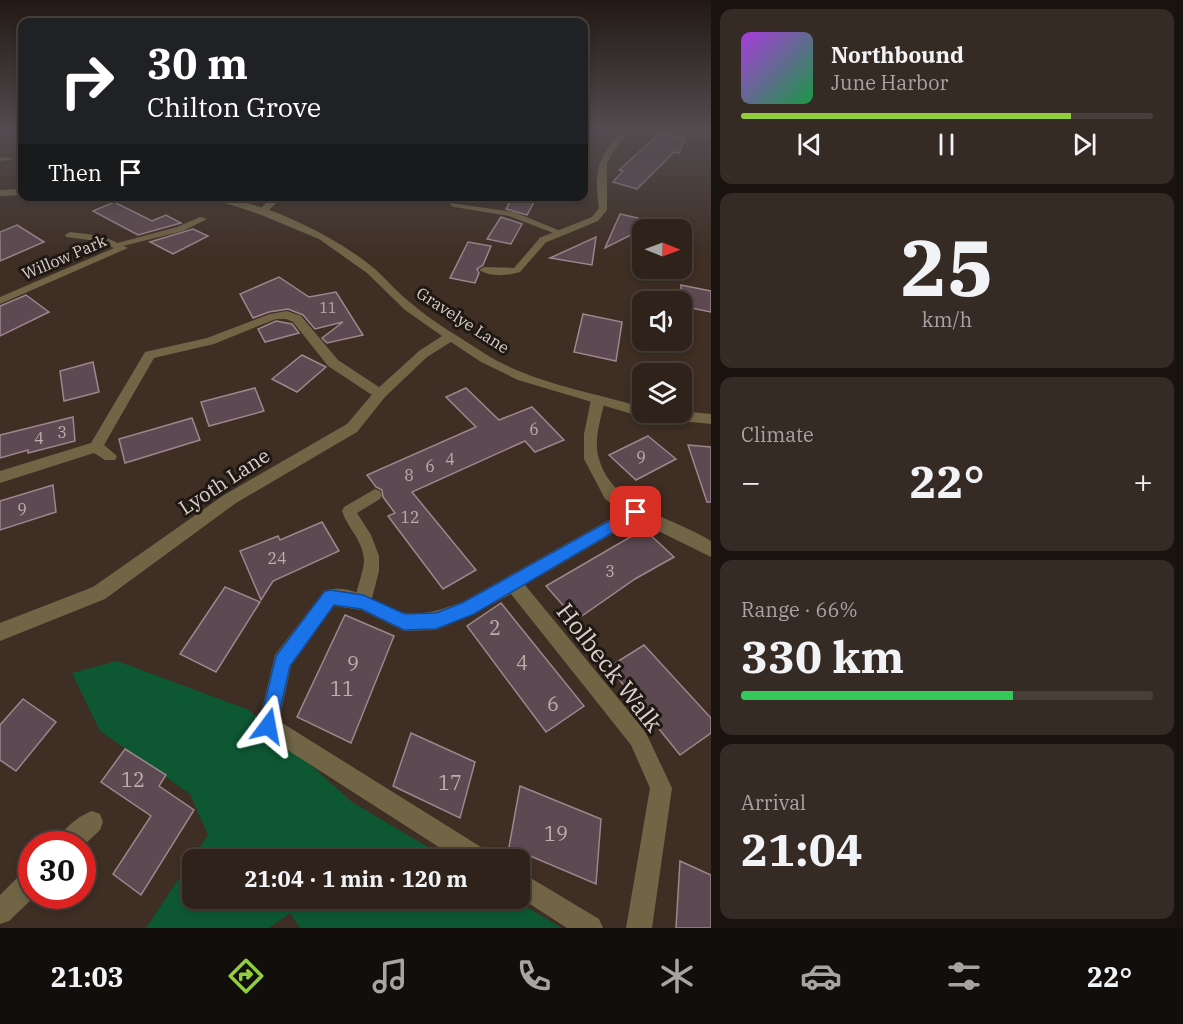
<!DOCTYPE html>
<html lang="en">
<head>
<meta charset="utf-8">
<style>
  body { margin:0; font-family:"IBM Plex Serif",serif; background:#362a24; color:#f1f3f6; height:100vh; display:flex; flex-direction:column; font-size:22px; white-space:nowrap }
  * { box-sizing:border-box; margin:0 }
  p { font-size:20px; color:#a7a4a3 }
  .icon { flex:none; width:33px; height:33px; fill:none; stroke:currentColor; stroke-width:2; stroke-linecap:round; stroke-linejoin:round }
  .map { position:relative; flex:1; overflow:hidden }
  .sheet { display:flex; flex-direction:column; gap:9px; padding:9px; background:#19130f; width:472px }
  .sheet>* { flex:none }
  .hud { position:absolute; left:18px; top:18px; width:570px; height:183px; border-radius:12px; box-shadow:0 3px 9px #0003,0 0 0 2px #493f3a; background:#202124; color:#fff; overflow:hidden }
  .needle { width:39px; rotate:91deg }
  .controls { position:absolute; left:632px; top:219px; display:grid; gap:12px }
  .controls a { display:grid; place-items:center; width:60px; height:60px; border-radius:12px; background:#2e221b; box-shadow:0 3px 9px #0003,0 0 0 2px #493f3a; font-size:30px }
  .speed { position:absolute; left:18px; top:831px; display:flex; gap:12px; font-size:30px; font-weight:700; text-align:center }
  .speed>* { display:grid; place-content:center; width:78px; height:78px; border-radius:50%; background:#2e221b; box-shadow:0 3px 9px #0003,0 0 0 2px #493f3a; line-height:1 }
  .speed .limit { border:9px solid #d22; background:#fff; color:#111 }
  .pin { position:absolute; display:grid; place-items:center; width:51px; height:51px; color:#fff; margin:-26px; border-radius:12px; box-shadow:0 3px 9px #0006 }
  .me { position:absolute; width:66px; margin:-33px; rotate:13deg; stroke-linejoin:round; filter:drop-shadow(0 0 4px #0008) }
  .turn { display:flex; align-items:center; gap:21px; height:126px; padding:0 30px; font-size:27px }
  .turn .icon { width:78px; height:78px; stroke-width:2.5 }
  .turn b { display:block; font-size:42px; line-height:51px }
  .then { display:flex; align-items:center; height:57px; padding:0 30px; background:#0003; gap:12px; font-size:22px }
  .big { font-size:45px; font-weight:700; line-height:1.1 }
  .sheet .card { flex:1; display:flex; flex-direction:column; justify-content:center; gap:9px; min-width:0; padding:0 21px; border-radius:12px; background:#362a24 }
  .sheet .dial { align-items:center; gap:0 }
  .dial b { font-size:78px; line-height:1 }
  .song { display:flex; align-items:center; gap:18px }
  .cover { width:72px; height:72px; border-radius:9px; background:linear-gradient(135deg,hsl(280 70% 55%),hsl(140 70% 35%)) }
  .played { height:6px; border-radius:3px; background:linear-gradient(90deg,#92cd3e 80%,#493f3a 80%) }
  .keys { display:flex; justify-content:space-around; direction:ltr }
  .heat { display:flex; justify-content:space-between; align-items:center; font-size:33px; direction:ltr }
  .charge { height:9px; border-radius:4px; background:linear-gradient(90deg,#34c759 66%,#493f3a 0) }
  .trip { position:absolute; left:182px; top:849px; width:348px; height:60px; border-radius:12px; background:#2e221b; box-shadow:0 3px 9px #0003,0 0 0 2px #493f3a; font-weight:700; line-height:60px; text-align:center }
  .dock { display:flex; height:96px; justify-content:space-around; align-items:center; background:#120e0b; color:#a7a4a3 }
  .dock .icon { width:42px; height:42px }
  .dock .selected { color:#92cd3e }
  .dock b { font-size:27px; color:#f1f3f6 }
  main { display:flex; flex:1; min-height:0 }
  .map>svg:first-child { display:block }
  .green { fill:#0d5833 }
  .building { fill:#5d4951; stroke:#9d868e; stroke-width:1.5 }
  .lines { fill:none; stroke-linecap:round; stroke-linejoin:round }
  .service { fill:#716546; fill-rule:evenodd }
  .minor { fill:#716546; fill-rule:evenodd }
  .tertiary { fill:#716546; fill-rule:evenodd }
  .route { fill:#1a73e8; stroke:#114b97; stroke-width:1.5 }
  .labels { text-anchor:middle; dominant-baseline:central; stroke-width:6; stroke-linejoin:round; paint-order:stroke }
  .far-number-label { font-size:14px; fill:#bbaeab }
  .far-street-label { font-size:16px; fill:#dad0c9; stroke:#1f1813 }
  .number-label { font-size:16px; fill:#bbaeab }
  .street-label { font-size:20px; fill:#dad0c9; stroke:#1f1813 }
  .near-number-label { font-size:20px; fill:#bbaeab }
  .near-street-label { font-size:24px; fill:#dad0c9; stroke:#1f1813 }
</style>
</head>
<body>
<main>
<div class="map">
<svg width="711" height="928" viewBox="0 0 711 928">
  <rect width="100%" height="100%" fill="#3e2e24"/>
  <path class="green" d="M117,661L249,710L352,802L448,859L192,860V898L513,899L562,928H300L290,913L269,928H146L208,835L190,794L100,731L72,673Z"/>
  <g class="building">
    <path d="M659,134L685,138L679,153L674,152L637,189L613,182L623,171L619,170Z"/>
    <path d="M513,196L535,200L527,215L506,209Z"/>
    <path d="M114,202L152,221L166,215L181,223L138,235L93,211Z"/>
    <path d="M620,214L638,218L631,235L605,248Z"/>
    <path d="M501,217L522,224L511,244L487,239Z"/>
    <path d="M17,225L44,242L0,261V232Z"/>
    <path d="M193,229L208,236L173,254L150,242Z"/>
    <path d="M596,237L592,265L550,258Z"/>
    <path d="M468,242L491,246L483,265L477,269L479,273L475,283L450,278Z"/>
    <path d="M279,277L309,297L336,292L363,335L327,343L322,338L343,322L315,329L303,315L288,309L269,312L253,318L240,294Z"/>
    <path d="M681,285L711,291V312L681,306Z"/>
    <path d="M26,295L49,312L0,336V306Z"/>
    <path d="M583,314L622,322L616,361L574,352Z"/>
    <path d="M276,321L292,324L299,333L265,342L258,329Z"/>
    <path d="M302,355L326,367L297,392L272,379Z"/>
    <path d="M93,362L99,392L64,401L60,371Z"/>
    <path d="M255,388L264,411L209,426L201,402Z"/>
    <path d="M466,388L499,420L532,407L564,440L535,452L525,441L412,492L476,570L443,589L388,516L395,513L383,497L382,490L376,487L367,475L476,427L446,397Z"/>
    <path d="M73,417L75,441L28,453V450L0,458V435Z"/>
    <path d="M192,418L200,440L125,463L119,439Z"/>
    <path d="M648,436L676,459L636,480L609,455Z"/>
    <path d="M688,445L711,447V502H707Z"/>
    <path d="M53,485L56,512L0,530V501Z"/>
    <path d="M322,522L339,551L273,581L261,600L240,551L278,536L280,540Z"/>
    <path d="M644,529L674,557L635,579L576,620L546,586Z"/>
    <path d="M225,587L260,602L216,672L180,654Z"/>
    <path d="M501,603L584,706L546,732L467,626Z"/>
    <path d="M345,615L394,636L351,743L297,717Z"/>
    <path d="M644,645L711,718V733L680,755L609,667Z"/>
    <path d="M23,699L56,722L16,771L0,760V725Z"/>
    <path d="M411,733L475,762L460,818L393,786Z"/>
    <path d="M125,749L166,775L159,786L194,810L141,895L113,874L151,816L101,782Z"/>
    <path d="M520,786L601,819L596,884L509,847Z"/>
    <path d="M680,861L711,875V928H676Z"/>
  </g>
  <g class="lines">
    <g class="service">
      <path d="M451,203L514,212L563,232L556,234L509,216L454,207L450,205Z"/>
      <path d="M200,217L207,219L183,231L115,248L110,245L177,227Z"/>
      <path d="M540,238L548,240L520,272C508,276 490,277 479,270L484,267L514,268Z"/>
      <path d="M375,489L380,491L382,495L380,499L357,513L371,535L379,556V571L371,602L369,607L363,610L357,607C352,596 364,574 364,560C363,540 348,529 342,511L344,507Z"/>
    </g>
    <g class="minor">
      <path d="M624,128H632L614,150L607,164V210L598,221L547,242H539V238L592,217L599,208C594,167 597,159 624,128Z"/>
      <path d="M632,128H654L711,136V140Z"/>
      <path d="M0,157L14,159L0,161Z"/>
      <path d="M273,196H283L265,214H259V210Z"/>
      <path d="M70,232L103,236L128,248L0,304V297L114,248L97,241L66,237L65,235Z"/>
      <path d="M287,311L301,316L338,360L385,391L387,394L385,397H375L328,366L293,322L286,319H276L214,344L154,358L104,445L117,456L115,460H105L94,453L0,483V471L91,443L145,352L207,338L270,314Z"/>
      <path d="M598,395L605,400C601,418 593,441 599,459C613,508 673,517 711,541V557L636,520L525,585L645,731L672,788L652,928H626L650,788L631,745L511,594L474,614L436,630L404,631L361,610L334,606L291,666L279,721L489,852L493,860H459L261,733L258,726L275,655L324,591C354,580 384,611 407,613C427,615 443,609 462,602L623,512L605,499L584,459V434L591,400Z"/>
      <path d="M92,811L100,814L103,822L100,830L82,847V844H56C61,830 78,816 92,811Z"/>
      <path d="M32,869V896H35L9,921L0,924V895L23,872Z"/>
      <path d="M519,871L599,919L603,928H567L519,897Z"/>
    </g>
    <g class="tertiary">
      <path d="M22,189V195L0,196V190Z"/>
      <path d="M203,196C255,196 337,236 376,270C388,281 399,294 412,304C434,323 463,339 487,355C533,383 591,392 642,407V412L681,411L711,414V424L642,417L518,380L481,362L451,342L427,357L385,397L357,432L236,503L105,599L0,641V623L93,587L224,495L347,424L375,391L419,351L442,336L405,310L367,273L319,239L259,214Z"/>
    </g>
  </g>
  <linearGradient id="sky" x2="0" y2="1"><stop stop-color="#221914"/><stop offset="0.5" stop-color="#524c50"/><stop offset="1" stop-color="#524c50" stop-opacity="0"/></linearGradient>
  <rect width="711" height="258" fill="url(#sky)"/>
  <path class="route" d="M636,506L641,507L643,512L641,516L474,614L436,629L404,630L361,609L334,605L290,666L275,732L268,735L261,732L259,726L276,656L324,592L330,590L363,595L405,614L436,613L462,603L507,578Z"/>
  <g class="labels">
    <g class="far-number-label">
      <text x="328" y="308">11</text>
    </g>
    <g class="far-street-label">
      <text transform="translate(64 257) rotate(-23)">Willow Park</text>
      <text transform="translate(463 320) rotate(33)">Gravelye Lane</text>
    </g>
    <g class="number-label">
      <text x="534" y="429">6</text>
      <text x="62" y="432">3</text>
      <text x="39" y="438">4</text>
      <text x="641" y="457">9</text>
      <text x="450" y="459">4</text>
      <text x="430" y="466">6</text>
      <text x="409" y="475">8</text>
      <text x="22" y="509">9</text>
      <text x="410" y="517">12</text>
      <text x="277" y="558">24</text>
      <text x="610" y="571">3</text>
    </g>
    <g class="street-label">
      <text transform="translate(224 481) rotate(-33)">Lyoth Lane</text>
    </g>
    <g class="near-number-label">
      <text x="495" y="627">2</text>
      <text x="522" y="662">4</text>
      <text x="353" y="663">9</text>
      <text x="342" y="688">11</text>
      <text x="553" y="703">6</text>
      <text x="133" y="779">12</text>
      <text x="450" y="782">17</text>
      <text x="556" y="833">19</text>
    </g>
    <g class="near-street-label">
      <text transform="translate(610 667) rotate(52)">Holbeck Walk</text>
    </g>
  </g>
</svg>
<div class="controls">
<a><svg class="needle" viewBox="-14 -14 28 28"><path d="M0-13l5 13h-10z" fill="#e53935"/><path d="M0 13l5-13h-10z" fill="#a7a4a3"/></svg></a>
<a><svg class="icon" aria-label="sound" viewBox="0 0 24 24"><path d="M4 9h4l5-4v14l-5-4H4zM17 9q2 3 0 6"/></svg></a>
<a><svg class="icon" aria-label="layers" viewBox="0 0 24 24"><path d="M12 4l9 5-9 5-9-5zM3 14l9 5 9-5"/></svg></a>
</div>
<div class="speed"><div class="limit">30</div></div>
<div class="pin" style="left:636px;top:512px;background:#d93025"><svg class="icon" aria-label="arrive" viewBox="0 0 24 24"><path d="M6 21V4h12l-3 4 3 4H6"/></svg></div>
<svg class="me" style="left:268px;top:726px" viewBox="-20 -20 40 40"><path d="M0-17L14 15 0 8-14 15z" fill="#1a73e8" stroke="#fff" stroke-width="4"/></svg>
<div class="trip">21:04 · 1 min · 120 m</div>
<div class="hud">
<div class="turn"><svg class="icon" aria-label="right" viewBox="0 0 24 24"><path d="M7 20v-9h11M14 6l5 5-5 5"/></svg><div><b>30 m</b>Chilton Grove</div></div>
<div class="then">Then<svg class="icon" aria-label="arrive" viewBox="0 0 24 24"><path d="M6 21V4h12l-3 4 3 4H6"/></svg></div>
</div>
</div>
<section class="sheet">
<div class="card">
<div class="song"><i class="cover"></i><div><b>Northbound</b><p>June Harbor</p></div></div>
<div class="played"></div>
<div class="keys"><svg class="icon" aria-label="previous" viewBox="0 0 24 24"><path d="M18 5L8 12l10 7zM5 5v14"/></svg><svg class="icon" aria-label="pause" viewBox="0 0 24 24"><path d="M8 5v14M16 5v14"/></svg><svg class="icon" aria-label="next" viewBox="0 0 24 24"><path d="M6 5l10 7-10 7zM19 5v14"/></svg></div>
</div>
<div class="card dial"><b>25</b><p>km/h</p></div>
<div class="card"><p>Climate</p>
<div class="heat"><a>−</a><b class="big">22°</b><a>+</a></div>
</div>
<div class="card"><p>Range · 66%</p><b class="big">330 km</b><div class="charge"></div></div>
<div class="card"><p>Arrival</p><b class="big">21:04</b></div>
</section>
</main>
<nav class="dock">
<b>21:03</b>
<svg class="icon selected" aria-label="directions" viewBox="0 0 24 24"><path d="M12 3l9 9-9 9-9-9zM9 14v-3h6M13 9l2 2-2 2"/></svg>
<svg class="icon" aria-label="music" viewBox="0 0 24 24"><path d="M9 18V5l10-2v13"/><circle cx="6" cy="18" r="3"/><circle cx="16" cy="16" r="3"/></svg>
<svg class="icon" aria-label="phone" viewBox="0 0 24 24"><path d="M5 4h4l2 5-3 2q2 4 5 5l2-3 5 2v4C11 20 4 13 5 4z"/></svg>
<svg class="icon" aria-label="climate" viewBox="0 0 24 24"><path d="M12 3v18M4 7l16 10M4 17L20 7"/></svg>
<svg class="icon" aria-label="car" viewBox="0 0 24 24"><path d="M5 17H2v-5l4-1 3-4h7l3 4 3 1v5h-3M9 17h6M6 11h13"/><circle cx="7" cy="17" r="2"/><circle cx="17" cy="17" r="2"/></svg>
<svg class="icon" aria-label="filters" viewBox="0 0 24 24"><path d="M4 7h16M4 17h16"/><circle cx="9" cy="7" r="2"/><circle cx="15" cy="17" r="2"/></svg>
<b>22°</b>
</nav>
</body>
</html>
